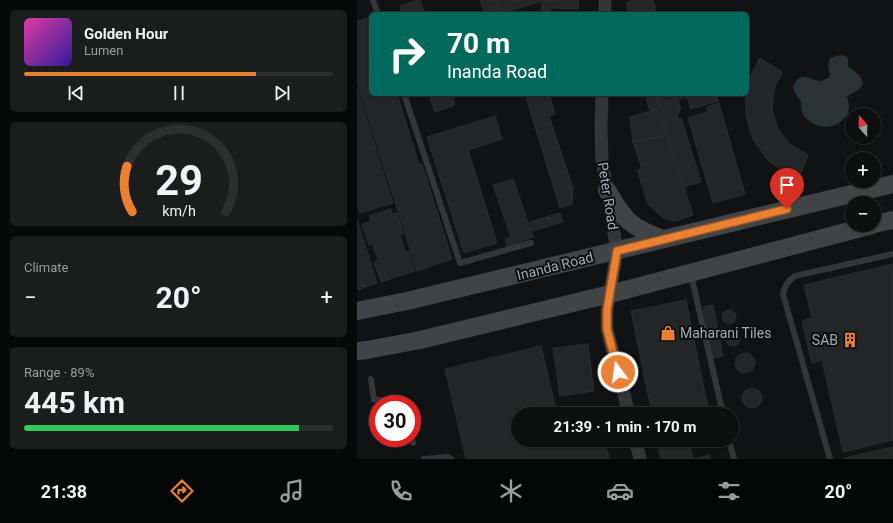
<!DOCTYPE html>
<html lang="en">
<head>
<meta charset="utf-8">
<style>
  body { margin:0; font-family:Roboto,sans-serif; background:#1b1c1c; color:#f1f3f6; height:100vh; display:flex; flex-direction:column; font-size:15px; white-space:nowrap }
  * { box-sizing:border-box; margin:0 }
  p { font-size:13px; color:#9a9c9e }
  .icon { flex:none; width:22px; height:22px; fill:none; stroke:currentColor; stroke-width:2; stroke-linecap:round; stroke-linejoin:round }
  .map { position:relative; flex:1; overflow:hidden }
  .details { display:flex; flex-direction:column; gap:10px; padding:10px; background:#070808; width:357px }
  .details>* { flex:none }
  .banner { position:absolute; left:12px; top:12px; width:380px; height:84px; border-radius:6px; box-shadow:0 1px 3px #0004,0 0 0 1px #2d2e2e; background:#00695c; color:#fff; overflow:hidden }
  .needle { width:26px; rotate:340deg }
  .tools { position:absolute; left:488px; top:108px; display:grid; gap:8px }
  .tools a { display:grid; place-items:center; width:36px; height:36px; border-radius:50%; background:#0d0e0e; box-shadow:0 1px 3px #0004,0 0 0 1px #2d2e2e; font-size:20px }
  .speed { position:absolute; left:12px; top:395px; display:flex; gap:8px; font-size:20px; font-weight:700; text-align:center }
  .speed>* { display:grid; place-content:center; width:52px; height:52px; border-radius:50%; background:#0d0e0e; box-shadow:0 1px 3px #0004,0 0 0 1px #2d2e2e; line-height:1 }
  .speed .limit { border:6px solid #d22; background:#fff; color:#111 }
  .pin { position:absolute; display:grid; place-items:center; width:34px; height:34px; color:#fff; margin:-41px -17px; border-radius:50% 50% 50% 0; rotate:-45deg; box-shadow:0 0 4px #0007 }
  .pin .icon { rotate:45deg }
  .me { position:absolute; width:44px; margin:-22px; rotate:346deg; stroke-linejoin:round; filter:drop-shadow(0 0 3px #0008) }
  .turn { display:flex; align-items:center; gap:14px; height:84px; padding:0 12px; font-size:18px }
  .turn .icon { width:52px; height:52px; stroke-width:2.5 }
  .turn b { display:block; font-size:28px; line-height:34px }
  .big { font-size:30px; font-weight:700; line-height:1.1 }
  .details .card { flex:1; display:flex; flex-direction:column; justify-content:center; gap:6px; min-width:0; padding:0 14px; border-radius:6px; background:#1b1c1c }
  .details .dial { align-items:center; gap:0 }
  .dial svg { height:104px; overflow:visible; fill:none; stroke:#2d2e2e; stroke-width:7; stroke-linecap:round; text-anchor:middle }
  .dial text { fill:#f1f3f6; stroke:none }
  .song { display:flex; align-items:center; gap:12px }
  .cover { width:48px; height:48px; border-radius:6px; background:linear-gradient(135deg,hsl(320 70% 55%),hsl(250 70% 35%)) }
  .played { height:4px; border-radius:2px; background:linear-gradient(90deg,#e88134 75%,#2d2e2e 75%) }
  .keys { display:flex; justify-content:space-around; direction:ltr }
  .heat { display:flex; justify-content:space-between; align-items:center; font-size:22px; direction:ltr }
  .charge { height:6px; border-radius:3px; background:linear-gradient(90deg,#34c759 89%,#2d2e2e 0) }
  .trip { position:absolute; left:154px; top:407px; width:228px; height:40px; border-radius:20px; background:#0d0e0e; box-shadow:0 1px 3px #0004,0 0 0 1px #2d2e2e; font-weight:700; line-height:40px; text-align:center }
  .tab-bar { display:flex; height:64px; justify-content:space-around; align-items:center; background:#050606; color:#9a9c9e }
  .tab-bar .icon { width:28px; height:28px }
  .tab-bar .active { color:#e88134 }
  .tab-bar b { font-size:18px; color:#f1f3f6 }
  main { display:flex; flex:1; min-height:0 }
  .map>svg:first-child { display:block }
  .water { fill:#293336 }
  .building { fill:#242527; stroke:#2b2c2f }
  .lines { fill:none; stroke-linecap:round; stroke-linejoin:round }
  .lane { stroke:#333538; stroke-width:6 }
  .street { stroke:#333538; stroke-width:13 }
  .secondary { stroke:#414447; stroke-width:18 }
  .route-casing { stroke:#975422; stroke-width:10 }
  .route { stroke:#e88134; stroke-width:7 }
  .labels { text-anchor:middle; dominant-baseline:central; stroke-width:4; stroke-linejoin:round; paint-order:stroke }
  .street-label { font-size:14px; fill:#a3acb3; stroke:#0c0d0e }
  .poi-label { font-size:14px; fill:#a3acb3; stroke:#0c0d0e; text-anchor:start }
</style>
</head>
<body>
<main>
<section class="details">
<div class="card">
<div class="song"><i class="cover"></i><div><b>Golden Hour</b><p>Lumen</p></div></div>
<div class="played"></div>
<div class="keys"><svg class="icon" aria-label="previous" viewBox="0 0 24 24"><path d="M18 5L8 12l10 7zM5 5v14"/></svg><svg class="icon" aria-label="pause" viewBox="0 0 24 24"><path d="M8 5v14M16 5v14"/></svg><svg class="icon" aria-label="next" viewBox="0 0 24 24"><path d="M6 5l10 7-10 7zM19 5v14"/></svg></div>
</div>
<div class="card dial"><svg viewBox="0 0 100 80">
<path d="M14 69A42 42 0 1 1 86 69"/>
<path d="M14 69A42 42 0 0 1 10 34" stroke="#e88134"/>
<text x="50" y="56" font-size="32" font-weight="700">29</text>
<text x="50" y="72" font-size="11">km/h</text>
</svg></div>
<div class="card"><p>Climate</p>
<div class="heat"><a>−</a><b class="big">20°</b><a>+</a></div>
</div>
<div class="card"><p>Range · 89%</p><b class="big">445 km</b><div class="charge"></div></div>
</section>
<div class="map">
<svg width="536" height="459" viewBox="0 0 536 459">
  <rect width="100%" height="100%" fill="#111213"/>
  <path class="water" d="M484,55L488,56L491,58V66C498,72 505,75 506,84L503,89L490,96L492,105L491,114C488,117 485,121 482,123C469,131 451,126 445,112C444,109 445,105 444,102C441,96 437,94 436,86C444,70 452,80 464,81L471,78L473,75L471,67L473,58Z"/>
  <g class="building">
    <path d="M61,0H63L68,14H45L43,6Z"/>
    <path d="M123,0H138L142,12L137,14H128Z"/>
    <path d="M138,0H185V1L144,14Z"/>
    <path d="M185,0H222L221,9L193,8V14H184Z"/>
    <path d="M273,0H296L299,8L297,9L299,14H272L269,3L273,1Z"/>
    <path d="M14,17V94H40L62,164H65L95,259L60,271L0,82V21Z"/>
    <path d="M403,58L425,72L417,90L415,110L421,129L427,137L434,145L451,155L442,179L429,174L410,159L396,139L392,127L389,115V94L392,79Z"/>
    <path d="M0,88L36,203L3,213L0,203Z"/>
    <path d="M72,94H94L98,105L78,112Z"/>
    <path d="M168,94H192L198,114L192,116L216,188L215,204L203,208Z"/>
    <path d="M288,94H298L302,108L293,111Z"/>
    <path d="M298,94H328L329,97L302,106Z"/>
    <path d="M329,94H359L361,101L334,109Z"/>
    <path d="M321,100L324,109H322L323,112L320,113L321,118L307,123L302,107Z"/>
    <path d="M362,103L388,194L356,203L331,118L351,112L350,107Z"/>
    <path d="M301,109L310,135L276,142L273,117Z"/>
    <path d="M138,116L145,139L111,150L140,243L107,253L70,137Z"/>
    <path d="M324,118L344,182L327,187L307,124Z"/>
    <path d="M310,135L336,215L318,221L306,218L291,204L282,176H283L281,170L285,169L276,142Z"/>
    <path d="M156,179L176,237L150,246L148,239L154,237L136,185Z"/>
    <path d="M34,209L35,214L40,213L46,234L43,235L48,252L52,251L58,271L24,282L17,262L21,260L16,244L12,245L5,224L14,221L12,216Z"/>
    <path d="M203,213L206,222L175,231L173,222Z"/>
    <path d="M0,219L20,283L0,290Z"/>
    <path d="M536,264V440L486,452L465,360L455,363L445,321L455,318L447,285Z"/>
    <path d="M329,300L351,408L347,414H295L274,311Z"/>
    <path d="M356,305L366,356L355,358L346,307Z"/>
    <circle cx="372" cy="317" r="7"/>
    <circle cx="376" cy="339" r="7"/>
    <path d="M231,344L237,391L203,396L196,348Z"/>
    <path d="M184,346L200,414H161V440H248L252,459H109L88,369Z"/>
    <circle cx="388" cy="363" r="10"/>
    <circle cx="395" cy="398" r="10"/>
    <path d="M300,440H332L336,459L353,455V459H304Z"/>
    <path d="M536,447V459H487V458Z"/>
  </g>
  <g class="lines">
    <g class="lane">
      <path d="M16,0L21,14"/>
      <path d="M47,94L103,263L174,243"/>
      <path d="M334,275L366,414"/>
      <path d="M14,379L17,400H40L46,404"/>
      <path d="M55,438L56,443"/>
      <path d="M372,440L377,459"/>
      <path d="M67,459L91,457L94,459"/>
      <path d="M473,459L426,294C428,285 431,281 438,276L536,254"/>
    </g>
    <g class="street">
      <path d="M248,14V0"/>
      <path d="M245,94L244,127L245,160L260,251L250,310V329L272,414"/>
      <path d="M278,440L283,458"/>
    </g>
    <g class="secondary">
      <path d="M250,190C268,221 273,227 306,239"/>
      <path d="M517,224L536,220"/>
      <path d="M0,311L50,301L536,184"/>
      <path d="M0,351L10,350L63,340L253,294L515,225"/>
    </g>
  </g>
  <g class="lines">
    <defs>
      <path id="route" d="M261,372L250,329V310L260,251L430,209"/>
    </defs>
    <use href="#route" class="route-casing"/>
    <use href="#route" class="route"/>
  </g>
  <defs>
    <symbol id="shop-bare" viewBox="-9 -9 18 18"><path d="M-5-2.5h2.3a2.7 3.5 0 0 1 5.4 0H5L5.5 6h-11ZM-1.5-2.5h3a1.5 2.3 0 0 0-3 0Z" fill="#e88134" stroke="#0c0d0e" stroke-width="2.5" paint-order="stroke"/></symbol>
    <symbol id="building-bare" viewBox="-9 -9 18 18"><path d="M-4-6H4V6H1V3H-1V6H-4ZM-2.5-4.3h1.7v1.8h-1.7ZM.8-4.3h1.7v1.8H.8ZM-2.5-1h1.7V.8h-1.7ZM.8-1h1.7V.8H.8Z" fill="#e88134" stroke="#0c0d0e" stroke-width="2.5" paint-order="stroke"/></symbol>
  </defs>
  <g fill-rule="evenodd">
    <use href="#shop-bare" x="300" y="322" width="22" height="22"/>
    <use href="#building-bare" x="482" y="329" width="22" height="22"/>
  </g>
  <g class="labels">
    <g class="street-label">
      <text transform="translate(251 196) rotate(81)">Peter Road</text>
      <text transform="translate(198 266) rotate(-14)">Inanda Road</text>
    </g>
    <g class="poi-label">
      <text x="323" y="333">Maharani Tiles</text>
      <text x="481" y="340" text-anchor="end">SAB</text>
    </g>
  </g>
</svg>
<div class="tools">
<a><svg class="needle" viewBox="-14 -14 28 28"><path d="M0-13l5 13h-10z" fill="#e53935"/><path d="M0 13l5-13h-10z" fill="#9a9c9e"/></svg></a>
<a>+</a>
<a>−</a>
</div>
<div class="speed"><div class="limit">30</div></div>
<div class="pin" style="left:430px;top:209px;background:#d93025"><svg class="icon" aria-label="arrive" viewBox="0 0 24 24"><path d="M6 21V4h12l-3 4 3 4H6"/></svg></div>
<svg class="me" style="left:261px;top:372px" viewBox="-20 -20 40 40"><circle r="17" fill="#e88134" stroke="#fff" stroke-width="3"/><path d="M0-11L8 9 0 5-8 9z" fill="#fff"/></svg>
<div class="trip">21:39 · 1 min · 170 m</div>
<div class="banner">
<div class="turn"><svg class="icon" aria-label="right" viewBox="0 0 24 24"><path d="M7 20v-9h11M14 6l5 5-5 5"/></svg><div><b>70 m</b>Inanda Road</div></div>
</div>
</div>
</main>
<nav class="tab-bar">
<b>21:38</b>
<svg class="icon active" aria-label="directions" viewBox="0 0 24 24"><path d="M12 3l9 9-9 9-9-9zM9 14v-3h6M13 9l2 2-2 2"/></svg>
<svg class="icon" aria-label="music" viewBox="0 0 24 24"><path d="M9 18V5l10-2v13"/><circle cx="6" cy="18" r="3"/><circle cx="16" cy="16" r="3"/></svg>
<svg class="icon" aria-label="phone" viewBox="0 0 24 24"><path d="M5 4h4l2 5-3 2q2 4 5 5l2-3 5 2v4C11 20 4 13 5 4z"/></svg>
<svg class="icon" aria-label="climate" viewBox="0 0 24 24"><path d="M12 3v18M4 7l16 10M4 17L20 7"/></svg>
<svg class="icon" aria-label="car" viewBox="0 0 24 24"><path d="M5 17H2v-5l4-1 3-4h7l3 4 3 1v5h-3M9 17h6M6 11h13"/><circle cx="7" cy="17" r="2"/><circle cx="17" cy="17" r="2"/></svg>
<svg class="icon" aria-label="filters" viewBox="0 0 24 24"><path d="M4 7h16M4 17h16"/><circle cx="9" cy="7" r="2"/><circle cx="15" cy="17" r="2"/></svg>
<b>20°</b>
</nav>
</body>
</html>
